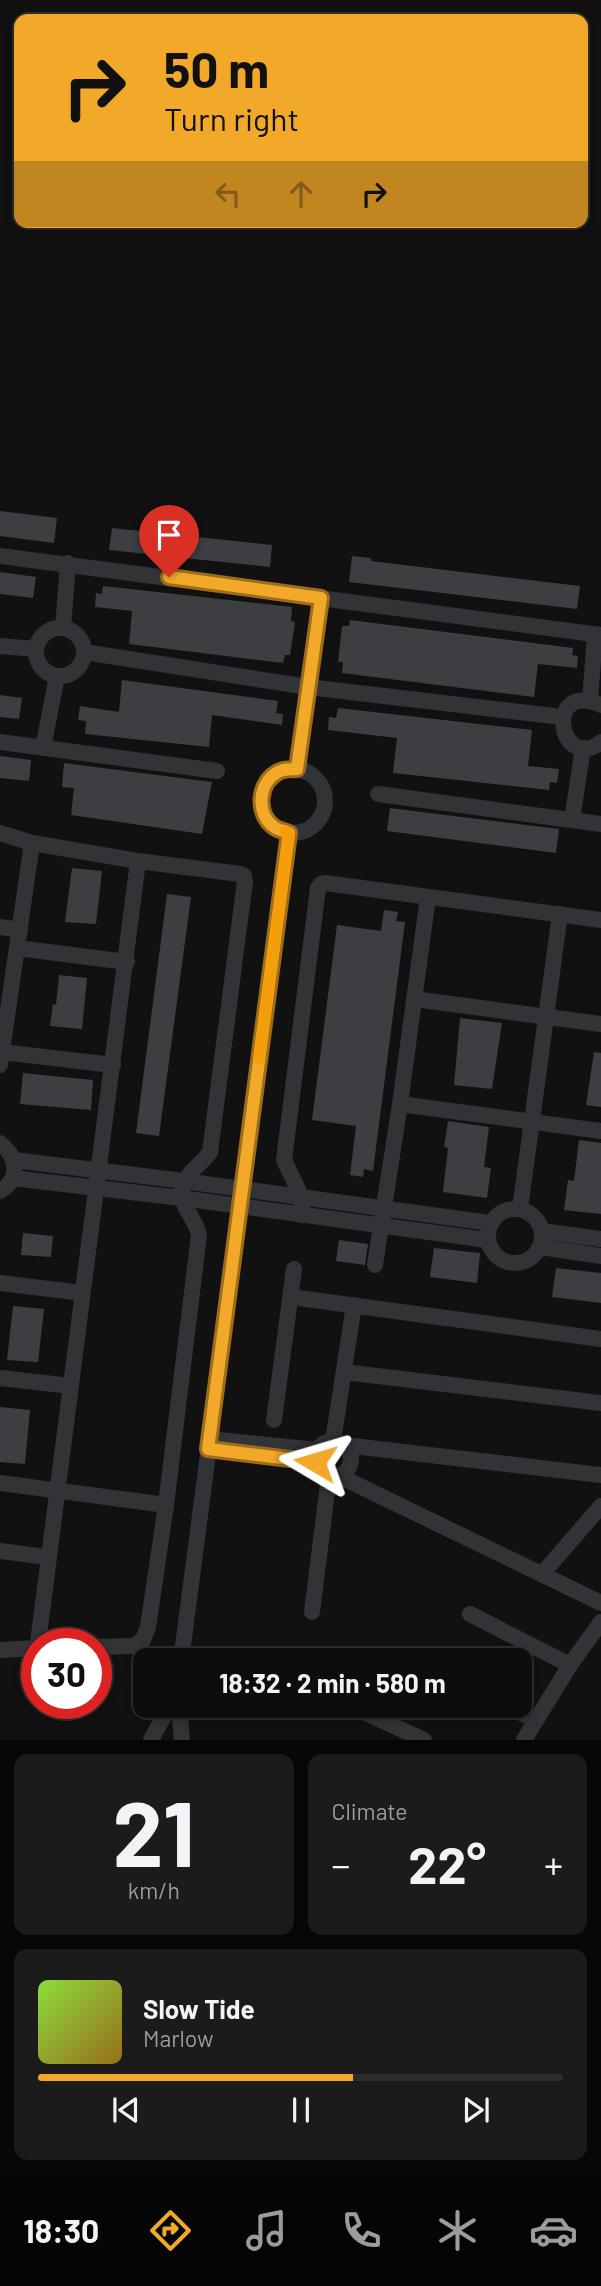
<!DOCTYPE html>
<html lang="en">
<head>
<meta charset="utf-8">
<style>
  body { margin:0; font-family:Barlow,sans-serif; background:#1b1b1c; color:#f1f3f6; height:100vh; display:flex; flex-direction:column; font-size:26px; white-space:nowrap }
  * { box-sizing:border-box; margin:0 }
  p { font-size:23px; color:#9a9c9e }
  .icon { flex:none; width:38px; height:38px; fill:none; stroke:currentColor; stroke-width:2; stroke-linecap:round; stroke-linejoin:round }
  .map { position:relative; height:1740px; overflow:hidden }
  .sheet { display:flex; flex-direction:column; gap:14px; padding:14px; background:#070708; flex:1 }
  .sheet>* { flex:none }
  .hud { position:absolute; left:14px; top:14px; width:574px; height:214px; border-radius:14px; box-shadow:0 4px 10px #0003,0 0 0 2px #2d2d2e; background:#f2a829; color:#111; overflow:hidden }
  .speed { position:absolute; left:21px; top:1628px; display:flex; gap:14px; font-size:35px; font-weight:700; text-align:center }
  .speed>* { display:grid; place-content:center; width:91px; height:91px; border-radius:50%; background:#0d0d0e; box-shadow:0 4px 10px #0003,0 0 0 2px #2d2d2e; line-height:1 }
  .speed .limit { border:10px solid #d22; background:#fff; color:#111 }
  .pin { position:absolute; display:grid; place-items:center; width:60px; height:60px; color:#fff; margin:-72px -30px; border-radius:50% 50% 50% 0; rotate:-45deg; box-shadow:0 0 7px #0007 }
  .pin .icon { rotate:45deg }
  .me { position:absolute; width:77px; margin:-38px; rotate:277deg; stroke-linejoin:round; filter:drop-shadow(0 0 5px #0008) }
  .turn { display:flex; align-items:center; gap:24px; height:147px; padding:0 35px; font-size:32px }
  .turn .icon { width:91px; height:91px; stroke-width:2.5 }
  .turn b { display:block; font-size:49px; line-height:60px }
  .lanes { display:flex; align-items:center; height:66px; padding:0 35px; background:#0003; justify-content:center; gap:35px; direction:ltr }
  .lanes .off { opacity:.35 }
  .big { font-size:52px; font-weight:700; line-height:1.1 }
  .sheet .card { flex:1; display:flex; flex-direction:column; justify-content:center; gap:10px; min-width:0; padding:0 24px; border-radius:14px; background:#1b1b1c }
  .sheet .dial { align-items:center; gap:0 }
  .dial b { font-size:91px; line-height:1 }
  .song { display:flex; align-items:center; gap:21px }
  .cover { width:84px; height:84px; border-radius:10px; background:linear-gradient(135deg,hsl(90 70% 55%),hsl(40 70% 35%)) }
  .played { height:7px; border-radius:4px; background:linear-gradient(90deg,#f2a829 60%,#2d2d2e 60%) }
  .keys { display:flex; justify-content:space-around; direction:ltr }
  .heat { display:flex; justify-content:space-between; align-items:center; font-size:38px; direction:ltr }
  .sheet .tiles { flex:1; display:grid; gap:14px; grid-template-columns:1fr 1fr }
  .card:last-child { grid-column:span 2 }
  .trip { position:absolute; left:133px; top:1648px; width:399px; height:70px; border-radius:14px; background:#0d0d0e; box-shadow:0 4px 10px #0003,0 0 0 2px #2d2d2e; font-weight:700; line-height:70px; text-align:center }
  .menu { display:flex; height:112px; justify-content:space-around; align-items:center; background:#050506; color:#9a9c9e }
  .menu .icon { width:49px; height:49px }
  .menu .selected { color:#f2a829 }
  .menu b { font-size:32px; color:#f1f3f6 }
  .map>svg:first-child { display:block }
  .building { fill:#3d3e42 }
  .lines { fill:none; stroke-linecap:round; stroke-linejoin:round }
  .street { stroke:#323337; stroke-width:16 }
  .route-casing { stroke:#9d6d1b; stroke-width:18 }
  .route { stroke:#f2a829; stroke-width:12 }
  .slow { stroke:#f59e0b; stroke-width:12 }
</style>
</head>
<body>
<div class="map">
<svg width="601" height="1740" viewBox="0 0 601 1740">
  <rect width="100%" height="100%" fill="#111112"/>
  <g class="building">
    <path d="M0,511L57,518L54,543L0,536Z"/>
    <path d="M112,528L272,545L270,567L109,550Z"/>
    <path d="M352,556L371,558V561L580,586L577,609L349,582Z"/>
    <path d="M0,572L36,577L33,598L0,594Z"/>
    <path d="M103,586L292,607L291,621L295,622L290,655H285L283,663L129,644L132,611L95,607L96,593L102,594Z"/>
    <path d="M350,620L573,648L572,655L578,656L577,668L538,664L534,697L342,673L343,662H338L342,626H349Z"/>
    <path d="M122,680L278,701L276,713L283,714L282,725L212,715L209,747L85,734L86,721L78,720L80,706L119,712Z"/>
    <path d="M0,695L22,698L19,719L0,717Z"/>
    <path d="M338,708L532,730L528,766L559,769L557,783L550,782L549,790L393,773L397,738L328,730L329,717L336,718Z"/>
    <path d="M0,756L31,760L29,781L0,778Z"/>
    <path d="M64,763L212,782L202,834L71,815L74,788L62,787Z"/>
    <path d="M390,808L559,829L556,853L387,831Z"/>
    <path d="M72,868L102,871L96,924L65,922Z"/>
    <path d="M167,894L191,897L159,1136L136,1133Z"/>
    <path d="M384,910L398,912L396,921L405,922L373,1171L364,1169L363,1177L350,1175L356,1126L312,1120L337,925L381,931Z"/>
    <path d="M59,975L87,978L82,1029L50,1026L53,1004L56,1005Z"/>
    <path d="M460,1018L502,1023L492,1089L454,1085Z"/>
    <path d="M594,1052L601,1053V1107L586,1105Z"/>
    <path d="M23,1073L93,1080L91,1110L20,1104Z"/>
    <path d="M448,1121L489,1127L484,1167L491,1168L487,1198L443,1192L448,1148L444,1147Z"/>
    <path d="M579,1140L601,1143V1214L564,1210L568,1180L574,1181Z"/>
    <path d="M23,1233L53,1236L51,1257L21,1255Z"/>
    <path d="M339,1240L368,1244L365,1265L336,1261Z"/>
    <path d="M434,1248L480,1253L477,1283L430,1277Z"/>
    <path d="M556,1268L601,1273V1303L552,1297Z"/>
    <path d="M13,1306L44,1309L38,1362L7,1360Z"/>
    <path d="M0,1407L30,1410L25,1464L0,1462Z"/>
  </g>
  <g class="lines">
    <g class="street">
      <path d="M0,556L601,635"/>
      <path d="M63,628L68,563"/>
      <circle cx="60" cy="652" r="24"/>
      <path d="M0,646L36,649"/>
      <path d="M84,652L308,687L562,717"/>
      <path d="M590,700L595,635"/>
      <path d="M601,705C542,680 560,774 601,742"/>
      <path d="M0,742L217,771"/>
      <path d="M43,748L57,676"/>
      <path d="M297,769L321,598"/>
      <circle cx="293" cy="801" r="32"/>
      <path d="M378,794L601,824"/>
      <path d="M572,820L583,748"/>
      <path d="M0,833L32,843L138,861L240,874L244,876L245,881L210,1152C203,1163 189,1171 184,1182C175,1202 195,1216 199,1235L166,1505L148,1627L143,1640L134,1646L96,1647"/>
      <path d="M0,927L20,930"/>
      <path d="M17,948L127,962"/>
      <path d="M414,999L601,1024"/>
      <path d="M2,1052L113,1065"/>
      <path d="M0,1065L32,843"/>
      <path d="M400,1104L601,1131"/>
      <path d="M0,1143C17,1156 21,1179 0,1191"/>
      <path d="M14,1160L184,1181L490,1223"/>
      <path d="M13,1178L181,1198L487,1240"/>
      <circle cx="515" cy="1236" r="27"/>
      <path d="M520,1209L560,914"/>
      <path d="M301,1215L302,1198L284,1160L318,888L321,884L325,883L601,920"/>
      <path d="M542,1231L601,1239"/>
      <path d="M541,1247L601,1256"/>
      <path d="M375,1265L400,1104L428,897"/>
      <path d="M0,1283L82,1293"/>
      <path d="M291,1297L601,1339"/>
      <path d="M344,1372L601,1403"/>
      <path d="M0,1378L71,1386"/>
      <path d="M274,1420L294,1269"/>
      <path d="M209,1439L317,1450"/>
      <path d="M333,1441L354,1305"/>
      <circle cx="333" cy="1459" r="18"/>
      <path d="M344,1445L601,1475"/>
      <path d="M231,1452L315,1462"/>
      <path d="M339,1476L601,1603"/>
      <path d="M0,1483L166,1505"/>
      <path d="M0,1551L47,1557"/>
      <path d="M542,1574L601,1506"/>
      <path d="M312,1612L329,1476"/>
      <path d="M470,1614L570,1665"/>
      <path d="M38,1643L138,861"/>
      <path d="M0,1650L37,1648"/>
      <path d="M181,1661L289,833"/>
      <path d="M179,1706L182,1740"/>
      <path d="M351,1706L424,1740"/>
      <path d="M506,1706L536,1720"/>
      <path d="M151,1740L169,1706"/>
      <path d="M524,1740L570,1665L601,1622"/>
    </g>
  </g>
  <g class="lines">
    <defs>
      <path id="route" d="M169,577L321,598L297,769C292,769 285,769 280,771C258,781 255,813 274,827C278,830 285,831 289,833L208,1449L315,1462"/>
    </defs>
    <use href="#route" class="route-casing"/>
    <use href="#route" class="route"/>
    <path class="slow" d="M259,1058L289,833L285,831"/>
  </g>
</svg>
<div class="speed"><div class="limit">30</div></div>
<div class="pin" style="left:169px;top:577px;background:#d93025"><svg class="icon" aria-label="arrive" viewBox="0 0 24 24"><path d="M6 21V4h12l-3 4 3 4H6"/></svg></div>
<svg class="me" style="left:315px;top:1462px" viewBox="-20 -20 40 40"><path d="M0-17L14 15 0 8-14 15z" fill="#f2a829" stroke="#fff" stroke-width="4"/></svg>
<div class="trip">18:32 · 2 min · 580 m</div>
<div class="hud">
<div class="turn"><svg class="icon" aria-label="right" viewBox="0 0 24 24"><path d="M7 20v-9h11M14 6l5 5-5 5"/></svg><div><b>50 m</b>Turn right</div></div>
<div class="lanes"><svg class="icon off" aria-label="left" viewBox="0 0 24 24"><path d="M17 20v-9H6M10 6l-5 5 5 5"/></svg><svg class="icon off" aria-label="ahead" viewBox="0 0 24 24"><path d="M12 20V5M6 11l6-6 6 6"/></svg><svg class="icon" aria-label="right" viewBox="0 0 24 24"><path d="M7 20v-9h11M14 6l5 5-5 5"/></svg></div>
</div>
</div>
<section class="sheet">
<div class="tiles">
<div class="card dial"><b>21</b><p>km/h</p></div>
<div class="card"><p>Climate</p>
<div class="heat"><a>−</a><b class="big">22°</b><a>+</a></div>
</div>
<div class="card">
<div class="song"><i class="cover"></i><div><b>Slow Tide</b><p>Marlow</p></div></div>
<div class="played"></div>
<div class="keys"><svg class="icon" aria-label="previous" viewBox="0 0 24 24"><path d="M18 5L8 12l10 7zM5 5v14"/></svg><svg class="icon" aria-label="pause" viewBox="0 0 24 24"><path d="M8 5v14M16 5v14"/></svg><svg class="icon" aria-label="next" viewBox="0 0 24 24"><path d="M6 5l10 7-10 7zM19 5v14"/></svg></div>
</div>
</div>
</section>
<nav class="menu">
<b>18:30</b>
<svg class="icon selected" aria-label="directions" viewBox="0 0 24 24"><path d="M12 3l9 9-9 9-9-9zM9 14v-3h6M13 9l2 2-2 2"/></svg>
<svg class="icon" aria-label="music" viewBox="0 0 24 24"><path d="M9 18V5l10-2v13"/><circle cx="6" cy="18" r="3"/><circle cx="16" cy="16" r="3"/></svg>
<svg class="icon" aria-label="phone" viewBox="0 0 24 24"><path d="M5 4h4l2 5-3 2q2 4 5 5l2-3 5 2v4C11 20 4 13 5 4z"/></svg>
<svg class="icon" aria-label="climate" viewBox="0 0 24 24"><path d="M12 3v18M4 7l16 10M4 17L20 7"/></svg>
<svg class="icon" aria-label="car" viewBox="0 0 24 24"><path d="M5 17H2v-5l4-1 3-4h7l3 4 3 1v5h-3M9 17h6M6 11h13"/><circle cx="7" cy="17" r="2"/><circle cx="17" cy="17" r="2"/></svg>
</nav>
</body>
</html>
